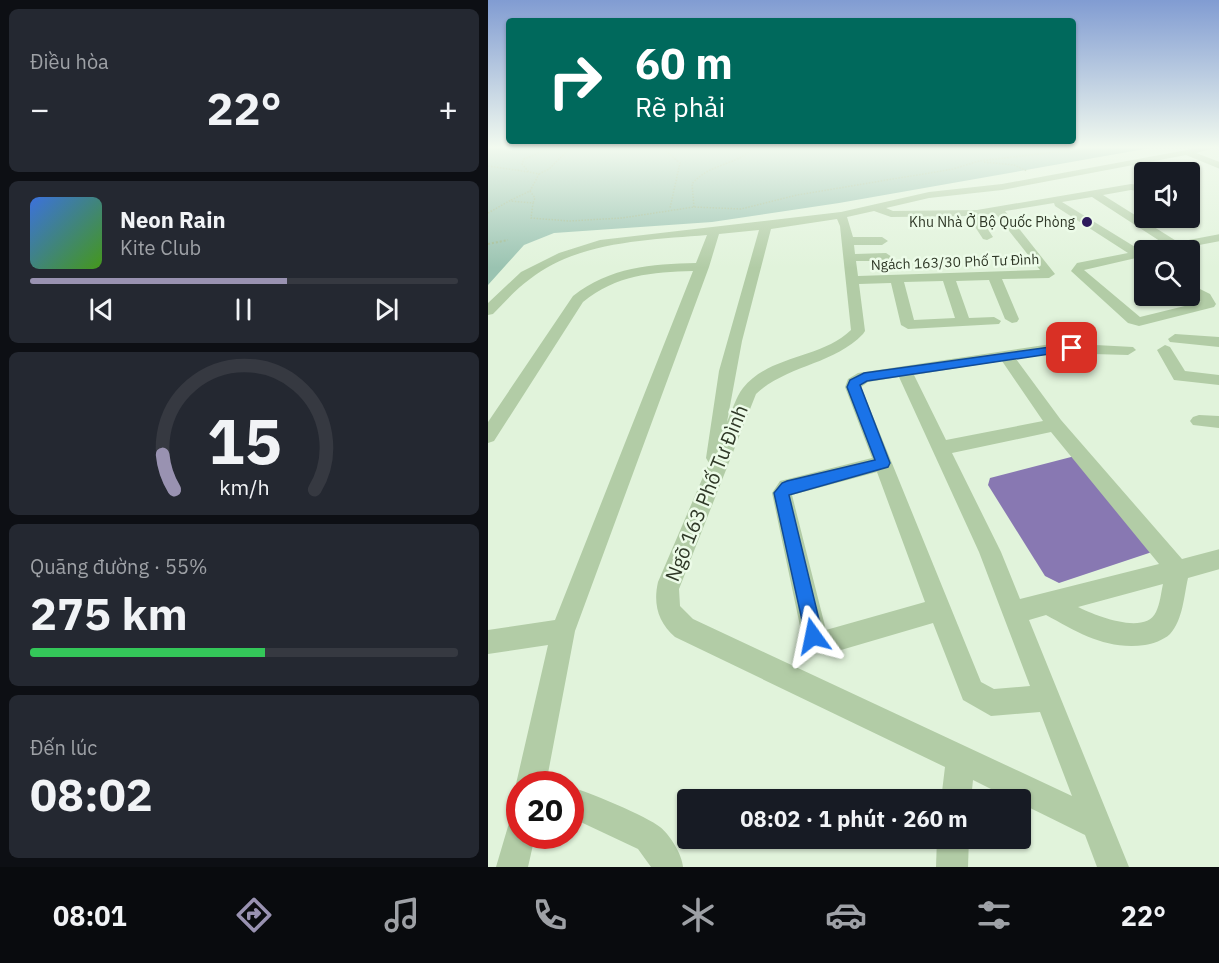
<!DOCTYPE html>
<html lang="vi">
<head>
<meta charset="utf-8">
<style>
  body { margin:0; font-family:"IBM Plex Sans",sans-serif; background:#242831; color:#f1f3f6; height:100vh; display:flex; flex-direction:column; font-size:22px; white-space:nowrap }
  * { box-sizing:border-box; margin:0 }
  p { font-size:20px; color:#9ea1a6 }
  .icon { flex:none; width:33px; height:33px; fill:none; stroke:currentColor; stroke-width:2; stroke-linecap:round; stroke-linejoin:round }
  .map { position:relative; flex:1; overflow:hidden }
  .details { display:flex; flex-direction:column; gap:9px; padding:9px; background:#0d0f14; width:488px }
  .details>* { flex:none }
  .top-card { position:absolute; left:18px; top:18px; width:570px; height:126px; border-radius:6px; box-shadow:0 2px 4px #0004; background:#00695c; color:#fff; overflow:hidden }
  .fabs { position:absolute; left:646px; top:162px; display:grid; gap:12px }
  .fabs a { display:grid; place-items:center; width:66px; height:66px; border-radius:6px; background:#171b24; box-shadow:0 2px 4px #0004; font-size:30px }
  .speed { position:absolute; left:18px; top:771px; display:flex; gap:12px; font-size:30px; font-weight:700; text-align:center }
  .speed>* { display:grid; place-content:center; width:78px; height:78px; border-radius:50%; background:#171b24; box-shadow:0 2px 4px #0004; line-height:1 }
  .speed .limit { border:9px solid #d22; background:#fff; color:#111 }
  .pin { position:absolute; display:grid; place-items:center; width:51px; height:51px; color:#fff; margin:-26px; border-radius:12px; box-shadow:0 3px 9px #0006 }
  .me { position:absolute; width:66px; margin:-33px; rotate:348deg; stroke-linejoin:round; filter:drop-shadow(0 0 4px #0008) }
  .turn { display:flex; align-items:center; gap:21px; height:126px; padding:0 30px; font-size:27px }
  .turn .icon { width:78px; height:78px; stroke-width:2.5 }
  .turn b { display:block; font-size:42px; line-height:51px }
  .big { font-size:45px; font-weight:700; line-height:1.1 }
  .details .widget { flex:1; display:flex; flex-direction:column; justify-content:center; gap:9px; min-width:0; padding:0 21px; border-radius:9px; background:#242831 }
  .details .dial { align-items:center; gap:0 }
  .dial svg { height:156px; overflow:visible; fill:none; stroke:#363941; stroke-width:7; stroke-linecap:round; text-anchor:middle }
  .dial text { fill:#f1f3f6; stroke:none }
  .song { display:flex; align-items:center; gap:18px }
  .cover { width:72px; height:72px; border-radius:9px; background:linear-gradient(135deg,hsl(220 70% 55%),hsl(100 70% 35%)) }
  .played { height:6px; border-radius:3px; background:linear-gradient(90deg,#9992b1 60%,#363941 60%) }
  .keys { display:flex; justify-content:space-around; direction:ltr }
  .heat { display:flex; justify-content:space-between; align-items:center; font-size:33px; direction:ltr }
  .charge { height:9px; border-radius:4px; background:linear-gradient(90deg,#34c759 55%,#363941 0) }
  .trip { position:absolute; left:189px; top:789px; width:354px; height:60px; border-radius:6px; background:#171b24; box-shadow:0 2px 4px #0004; font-weight:700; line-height:60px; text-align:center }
  .tab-bar { display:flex; height:96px; justify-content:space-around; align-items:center; background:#090b0e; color:#9ea1a6 }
  .tab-bar .icon { width:42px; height:42px }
  .tab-bar .selected { color:#9992b1 }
  .tab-bar b { font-size:27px; color:#f1f3f6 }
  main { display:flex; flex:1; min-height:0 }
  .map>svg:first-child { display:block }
  .green { fill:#9ac3b1 }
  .water { fill:#8878b2 }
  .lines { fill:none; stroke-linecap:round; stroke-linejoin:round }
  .path-far1 { stroke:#9eb890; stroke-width:1.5; stroke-dasharray:1.5 1.5; stroke-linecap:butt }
  .path { stroke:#9eb890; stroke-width:2; stroke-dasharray:2 2; stroke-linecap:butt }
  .minor { fill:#b2cca6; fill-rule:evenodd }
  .route { fill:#1a73e8; stroke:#114b97; stroke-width:1.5 }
  .poi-dot { fill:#2d1b5c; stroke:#ecfbe8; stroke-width:2 }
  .labels { text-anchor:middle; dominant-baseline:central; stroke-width:5; stroke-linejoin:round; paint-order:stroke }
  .far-poi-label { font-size:14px; fill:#2f3827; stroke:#ecfbe8; text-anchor:end }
  .far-street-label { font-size:14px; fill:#2f3827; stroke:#ecfbe8 }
  .near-street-label { font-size:20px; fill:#2f3827; stroke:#ecfbe8 }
</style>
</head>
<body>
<main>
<section class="details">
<div class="widget"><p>Điều hòa</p>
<div class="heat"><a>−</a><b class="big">22°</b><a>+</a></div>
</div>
<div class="widget">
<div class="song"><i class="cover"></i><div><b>Neon Rain</b><p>Kite Club</p></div></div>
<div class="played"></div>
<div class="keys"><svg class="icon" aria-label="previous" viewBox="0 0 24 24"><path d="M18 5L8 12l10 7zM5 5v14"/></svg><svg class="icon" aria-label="pause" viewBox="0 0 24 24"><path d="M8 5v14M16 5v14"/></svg><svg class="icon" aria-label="next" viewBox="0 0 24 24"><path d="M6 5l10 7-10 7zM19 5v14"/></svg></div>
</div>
<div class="widget dial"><svg viewBox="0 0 100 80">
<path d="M14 69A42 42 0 1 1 86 69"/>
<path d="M14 69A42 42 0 0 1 8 51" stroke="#9992b1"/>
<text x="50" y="56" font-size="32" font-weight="700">15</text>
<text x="50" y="72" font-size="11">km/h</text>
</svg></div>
<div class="widget"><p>Quãng đường · 55%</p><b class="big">275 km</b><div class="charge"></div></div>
<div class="widget"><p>Đến lúc</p><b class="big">08:02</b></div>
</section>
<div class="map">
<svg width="732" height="867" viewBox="0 0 732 867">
  <rect width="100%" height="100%" fill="#e1f3db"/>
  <path class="green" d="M0,147H668L351,203L224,222L66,233L36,245L0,285Z"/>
  <path class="water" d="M587,456L667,551L571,583L557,576L500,485L502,478Z"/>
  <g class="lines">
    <g class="path-far1">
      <path d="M173,147L192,163L182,208"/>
      <path d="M496,162L526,165L539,171"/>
      <path d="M0,166L41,172L34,164L36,159L66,147"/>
      <path d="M51,174L61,169L83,147"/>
      <path d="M42,191L47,198L45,203"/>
      <path d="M23,200L42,191L51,174L41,172"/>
      <path d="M206,207L204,184C221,163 249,166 266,147"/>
      <path d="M0,213L21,201L45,203L43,218L81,221L134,218L206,207L253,209L309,195L465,169L491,161L609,147"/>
    </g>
    <path class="path" d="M0,244L20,240"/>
    <g class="minor">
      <path d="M715,147H730L708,153L732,162V169L698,155L514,190L441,198L398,208L405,211L489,210L643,184L657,186V192L643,190L615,195L690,242L732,234V241L685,250H664L666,247L678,245L604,197L574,202L652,250H661H657V261L648,258L596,270L652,317L713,302L702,294V284L722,294L728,304L726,307L651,326L640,323L583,271L589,263L640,253L567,206L566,203L517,211L567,274L561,278L514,279L531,319L529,322L524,323L517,319L501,280L468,281L481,318L506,317L513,321L511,324L420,329L413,325L403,283L371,284L377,331L375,334C345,365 299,365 268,394L191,589L192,606L205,619L584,796L552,712L503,716L475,700L445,623L336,655L316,645L284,493L292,481L384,458L357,387L360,379L370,373L570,343L645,347L648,350L640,355L570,353L528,359L573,420L694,559L732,549V569L700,578C696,595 695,620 682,634C676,640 664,644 657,645C618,650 591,633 558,615L541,620L641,867H609L597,835L532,803V800H525L485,780L483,800H453L457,767L187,637C170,622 165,604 170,582L221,463L218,458L231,371L271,230L231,234L221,267L87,631L58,784H32V792L28,784L60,645L0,654V630L67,620L205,271C164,272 128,275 95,302L6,441L0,443V422L85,296C122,267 163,264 208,263L219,235C161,240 90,241 42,279C28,289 17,302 5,314L0,315V303L33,272L71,253L112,240L353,212L441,192L514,184ZM386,211L403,217L480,216L495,239L499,240L505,237L491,216L507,213L552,270L370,276L368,261H398L404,257L398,253L367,254L366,245H394L400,241L394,237H365L359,217ZM349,219L352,226L363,330C333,359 281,355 255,388C248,397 244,411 239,422L254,341L283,229ZM455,281L467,318L426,320L416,282ZM514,361L555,421L458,440L426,375ZM411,377L491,552L542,686L506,689L493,682L373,387L380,382ZM563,432L671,564L532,599L513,552L464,453ZM389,472L437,602L338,630L304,495ZM675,584C673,593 672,604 668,612C657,636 606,615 590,607Z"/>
      <path d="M687,334L732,337V347L682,342L680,339Z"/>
      <path d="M677,345L682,347L697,371L732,375V385L686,380L669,350Z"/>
      <path d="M711,415L732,416V428L705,425L702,421L705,417Z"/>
      <path d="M82,787C99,791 160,817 172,827C182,835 194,854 195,867H163L150,849L82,817Z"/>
      <path d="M32,819V836H47L40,867H8L21,823Z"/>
      <path d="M449,838H481L480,867H448Z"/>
    </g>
  </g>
  <linearGradient id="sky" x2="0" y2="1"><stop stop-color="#819cd2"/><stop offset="0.55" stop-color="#f2faef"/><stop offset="1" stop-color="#f2faef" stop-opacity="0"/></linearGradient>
  <rect width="732" height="268" fill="url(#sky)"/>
  <path class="route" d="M584,344L590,348L588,350L379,381L372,385L402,463L400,467L301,495L335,636L332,643L325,645L319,643L286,493L294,483L299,481L387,460L359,387L362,380L376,373Z"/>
  <circle class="poi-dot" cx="599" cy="222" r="6"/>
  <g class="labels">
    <g class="far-poi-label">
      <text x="587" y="222">Khu Nhà Ở Bộ Quốc Phòng</text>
    </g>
    <g class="far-street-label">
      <text transform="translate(467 262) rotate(-2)">Ngách 163/30 Phố Tư Đình</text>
    </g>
    <g class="near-street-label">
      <text transform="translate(218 493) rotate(-68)">Ngõ 163 Phố Tư Đình</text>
    </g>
  </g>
</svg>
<div class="fabs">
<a><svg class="icon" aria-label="sound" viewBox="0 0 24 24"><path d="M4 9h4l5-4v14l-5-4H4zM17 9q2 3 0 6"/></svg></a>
<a><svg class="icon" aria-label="search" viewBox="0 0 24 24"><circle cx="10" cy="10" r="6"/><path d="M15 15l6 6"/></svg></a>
</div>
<div class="speed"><div class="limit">20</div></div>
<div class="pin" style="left:584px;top:348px;background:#d93025"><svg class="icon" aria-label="arrive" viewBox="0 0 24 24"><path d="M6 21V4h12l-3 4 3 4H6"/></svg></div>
<svg class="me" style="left:325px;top:636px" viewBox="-20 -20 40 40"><path d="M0-17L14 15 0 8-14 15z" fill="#1a73e8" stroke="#fff" stroke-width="4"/></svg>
<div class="trip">08:02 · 1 phút · 260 m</div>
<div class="top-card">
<div class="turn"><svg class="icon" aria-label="right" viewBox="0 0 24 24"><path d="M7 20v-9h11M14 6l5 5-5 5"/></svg><div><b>60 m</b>Rẽ phải</div></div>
</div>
</div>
</main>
<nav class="tab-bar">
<b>08:01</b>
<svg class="icon selected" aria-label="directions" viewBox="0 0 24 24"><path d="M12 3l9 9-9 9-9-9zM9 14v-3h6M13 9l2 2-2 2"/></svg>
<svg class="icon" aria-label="music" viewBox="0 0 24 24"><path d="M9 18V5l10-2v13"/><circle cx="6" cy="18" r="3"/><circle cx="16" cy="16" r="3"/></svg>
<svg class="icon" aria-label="phone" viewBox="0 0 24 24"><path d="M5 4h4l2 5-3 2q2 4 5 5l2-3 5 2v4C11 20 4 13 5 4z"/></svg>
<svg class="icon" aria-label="climate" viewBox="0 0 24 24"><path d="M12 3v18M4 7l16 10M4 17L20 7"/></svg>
<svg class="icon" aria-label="car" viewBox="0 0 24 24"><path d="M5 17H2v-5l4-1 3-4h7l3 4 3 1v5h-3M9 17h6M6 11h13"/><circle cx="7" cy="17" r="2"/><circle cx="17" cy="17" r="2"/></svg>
<svg class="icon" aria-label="filters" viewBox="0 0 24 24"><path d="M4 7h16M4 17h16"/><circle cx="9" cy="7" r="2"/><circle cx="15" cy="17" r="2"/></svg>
<b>22°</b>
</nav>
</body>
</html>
